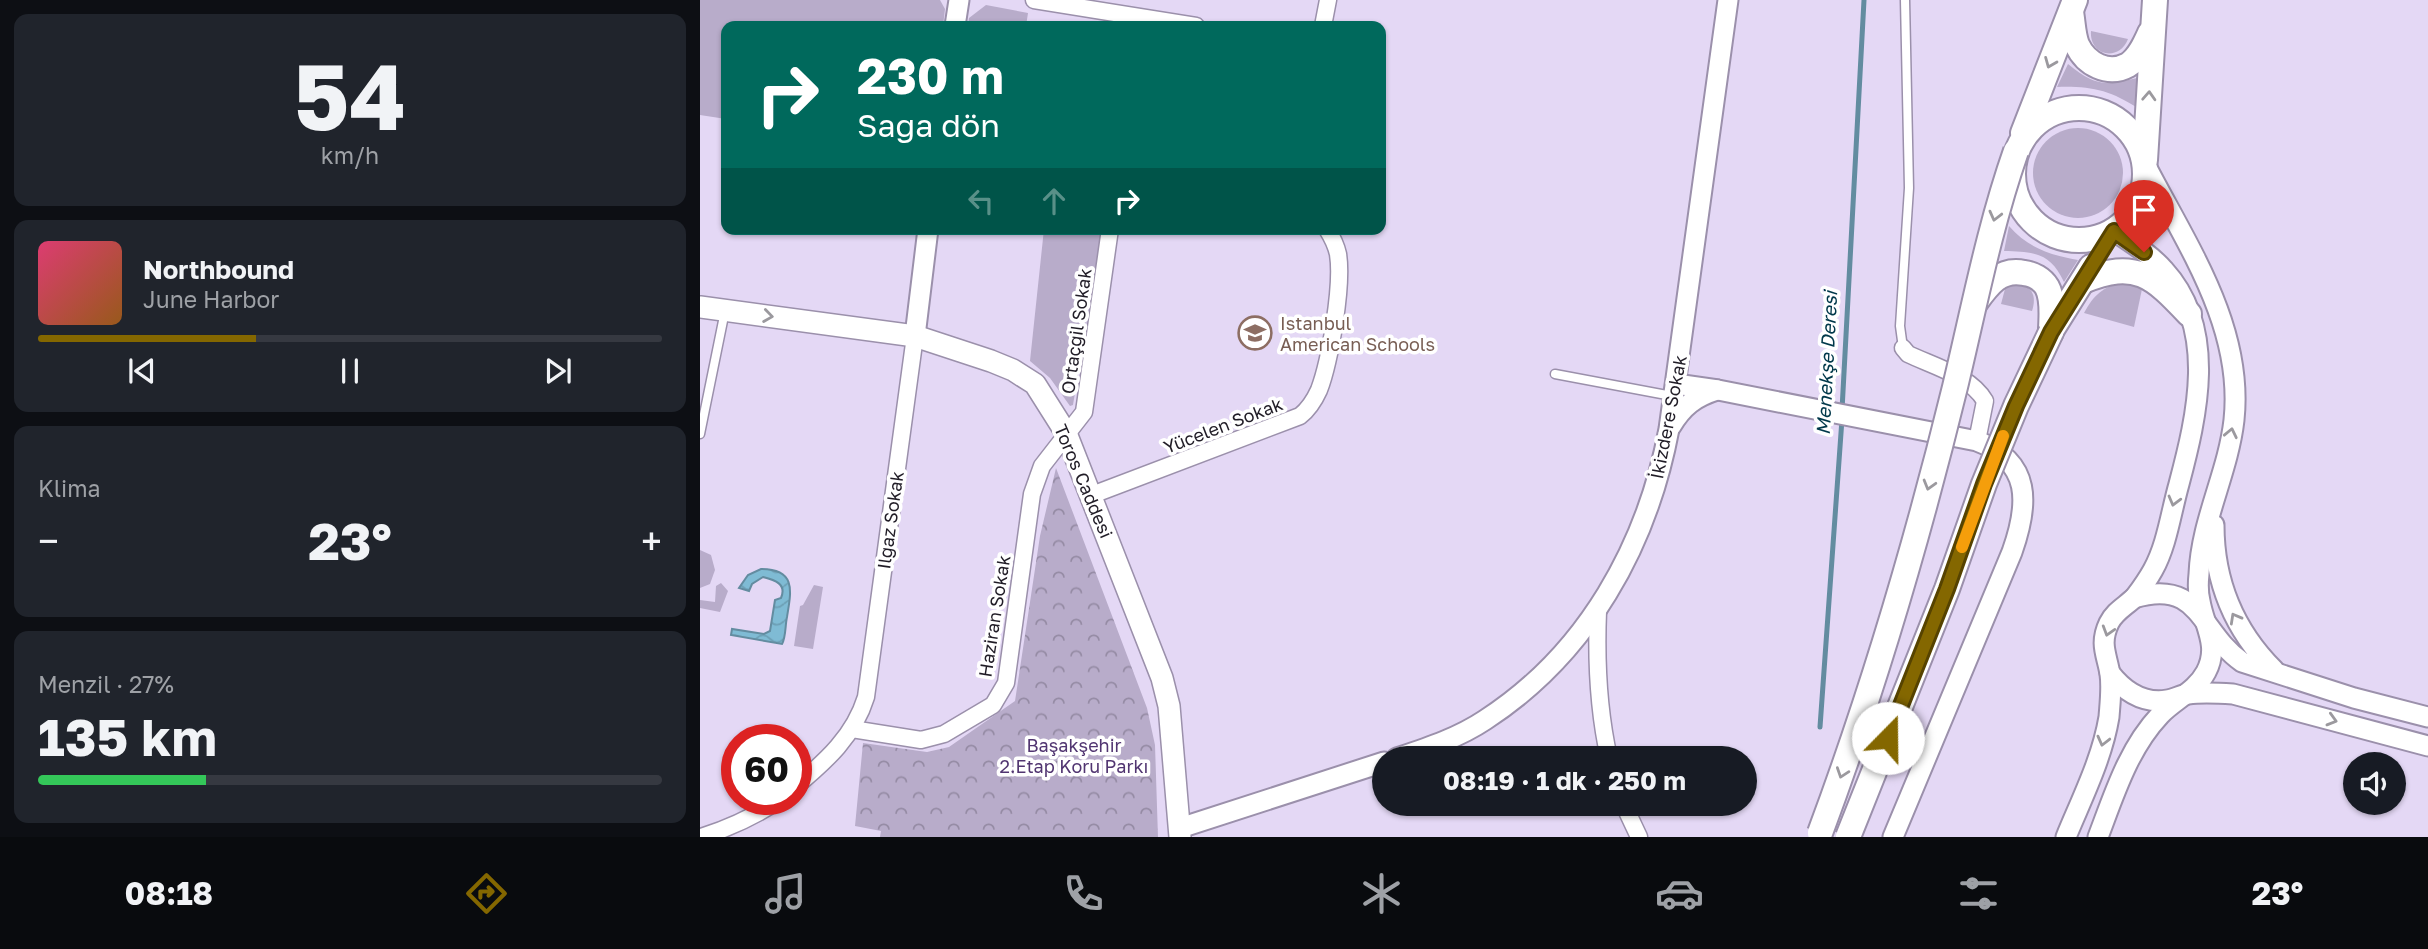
<!DOCTYPE html>
<html lang="tr">
<head>
<meta charset="utf-8">
<style>
  body { margin:0; font-family:"Golos Text",sans-serif; background:#20242c; color:#f1f3f6; height:100vh; display:flex; flex-direction:column; font-size:26px; white-space:nowrap }
  * { box-sizing:border-box; margin:0 }
  p { font-size:23px; color:#9ea1a6 }
  .icon { flex:none; width:38px; height:38px; fill:none; stroke:currentColor; stroke-width:2; stroke-linecap:round; stroke-linejoin:round }
  .map { position:relative; flex:1; overflow:hidden }
  .details { display:flex; flex-direction:column; gap:14px; padding:14px; background:#0d0f14; width:700px }
  .details>* { flex:none }
  .top-card { position:absolute; left:21px; top:21px; width:665px; height:214px; border-radius:14px; box-shadow:0 2px 5px #0004; background:#00695c; color:#fff; overflow:hidden }
  .controls { position:absolute; left:1643px; top:752px; display:grid; gap:14px }
  .controls a { display:grid; place-items:center; width:63px; height:63px; border-radius:50%; background:#171b24; box-shadow:0 2px 5px #0004; font-size:35px }
  .speed { position:absolute; left:21px; top:724px; display:flex; gap:14px; font-size:35px; font-weight:700; text-align:center }
  .speed>* { display:grid; place-content:center; width:91px; height:91px; border-radius:50%; background:#171b24; box-shadow:0 2px 5px #0004; line-height:1 }
  .speed .limit { border:10px solid #d22; background:#fff; color:#111 }
  .pin { position:absolute; display:grid; place-items:center; width:60px; height:60px; color:#fff; margin:-72px -30px; border-radius:50% 50% 50% 0; rotate:-45deg; box-shadow:0 0 7px #0007 }
  .pin .icon { rotate:45deg }
  .me { position:absolute; width:77px; margin:-38px; rotate:22deg; stroke-linejoin:round; filter:drop-shadow(0 0 5px #0008) }
  .turn { display:flex; align-items:center; gap:24px; height:147px; padding:0 21px; font-size:32px }
  .turn .icon { width:91px; height:91px; stroke-width:2.5 }
  .turn b { display:block; font-size:49px; line-height:60px }
  .lanes { display:flex; align-items:center; height:66px; padding:0 21px; background:#0003; justify-content:center; gap:35px; direction:ltr }
  .lanes .off { opacity:.35 }
  .big { font-size:52px; font-weight:700; line-height:1.1 }
  .details .tile { flex:1; display:flex; flex-direction:column; justify-content:center; gap:10px; min-width:0; padding:0 24px; border-radius:14px; background:#20242c }
  .details .dial { align-items:center; gap:0 }
  .dial b { font-size:91px; line-height:1 }
  .song { display:flex; align-items:center; gap:21px }
  .cover { width:84px; height:84px; border-radius:10px; background:linear-gradient(135deg,hsl(340 70% 55%),hsl(30 70% 35%)) }
  .played { height:7px; border-radius:4px; background:linear-gradient(90deg,#846700 35%,#363941 35%) }
  .keys { display:flex; justify-content:space-around; direction:ltr }
  .heat { display:flex; justify-content:space-between; align-items:center; font-size:38px; direction:ltr }
  .charge { height:10px; border-radius:5px; background:linear-gradient(90deg,#34c759 27%,#363941 0) }
  .trip { position:absolute; left:672px; top:746px; width:385px; height:70px; border-radius:35px; background:#171b24; box-shadow:0 2px 5px #0004; font-weight:700; line-height:70px; text-align:center }
  .menu { display:flex; height:112px; justify-content:space-around; align-items:center; background:#090b0e; color:#9ea1a6 }
  .menu .icon { width:49px; height:49px }
  .menu .active { color:#846700 }
  .menu b { font-size:32px; color:#f1f3f6 }
  main { display:flex; flex:1; min-height:0 }
  .map>svg:first-child { display:block }
  .grass { fill:#b8acca }
  .park { fill:url(#park-crowns) }
  .water { fill:url(#water-waves); stroke:#638ca0; stroke-width:2 }
  .lines { fill:none; stroke-linecap:round; stroke-linejoin:round }
  .stream { stroke:#638ca0; stroke-width:5 }
  .service-casing { stroke:#9b90ab; stroke-width:11 }
  .minor-casing { stroke:#9b90ab; stroke-width:19 }
  .tertiary-casing { stroke:#9b90ab; stroke-width:23 }
  .secondary-casing { stroke:#9b90ab; stroke-width:24 }
  .primary-casing { stroke:#9b90ab; stroke-width:28 }
  .service { stroke:#fff; stroke-width:8 }
  .minor { stroke:#fff; stroke-width:16 }
  .tertiary { stroke:#fff; stroke-width:19 }
  .secondary { stroke:#fff; stroke-width:21 }
  .primary { stroke:#fff; stroke-width:24 }
  .primary-bridge-casing { stroke:#9b90ab; stroke-width:28; stroke-linecap:butt }
  .primary-bridge { stroke:#fff; stroke-width:24 }
  .oneway { stroke:#9b999e }
  .route-casing { stroke:#564300; stroke-width:18 }
  .route { stroke:#846700; stroke-width:12 }
  .slow { stroke:#f59e0b; stroke-width:12 }
  .labels { text-anchor:middle; dominant-baseline:central; stroke-width:7; stroke-linejoin:round; paint-order:stroke }
  .education-label { font-size:18px; fill:#785e54; stroke:#fff; text-anchor:start }
  .street-label { font-size:18px; fill:#211d27; stroke:#fff }
  .park-label { font-size:18px; fill:#513571; stroke:#fff }
  .water-label { font-size:19px; font-style:italic; fill:#00384a; stroke:#fff }
</style>
</head>
<body>
<main>
<section class="details">
<div class="tile dial"><b>54</b><p>km/h</p></div>
<div class="tile">
<div class="song"><i class="cover"></i><div><b>Northbound</b><p>June Harbor</p></div></div>
<div class="played"></div>
<div class="keys"><svg class="icon" aria-label="previous" viewBox="0 0 24 24"><path d="M18 5L8 12l10 7zM5 5v14"/></svg><svg class="icon" aria-label="pause" viewBox="0 0 24 24"><path d="M8 5v14M16 5v14"/></svg><svg class="icon" aria-label="next" viewBox="0 0 24 24"><path d="M6 5l10 7-10 7zM19 5v14"/></svg></div>
</div>
<div class="tile"><p>Klima</p>
<div class="heat"><a>−</a><b class="big">23°</b><a>+</a></div>
</div>
<div class="tile"><p>Menzil · 27%</p><b class="big">135 km</b><div class="charge"></div></div>
</section>
<div class="map">
<svg width="1728" height="837" viewBox="0 0 1728 837">
  <defs>
    <pattern id="park-crowns" width="20" height="18" patternUnits="userSpaceOnUse" patternTransform="scale(1.75)"><rect width="20" height="18" fill="#b8acca"/><path d="M2 6a3 3 0 1 1 6 0M12 15a3 3 0 1 1 6 0" fill="none" stroke="#958ba4"/></pattern>
    <pattern id="water-waves" width="16" height="10" patternUnits="userSpaceOnUse" patternTransform="scale(1.75)"><rect width="16" height="10" fill="#7fbbd4"/><path d="M0 5q4-4 8 0t8 0" fill="none" stroke="#6da0b6"/></pattern>
  </defs>
  <rect width="100%" height="100%" fill="#e4d8f5"/>
  <g class="grass">
    <path d="M0,0H240L245,9L243,26H26V119L0,115Z"/>
    <path d="M286,5L328,13L326,26H268L269,18Z"/>
    <path d="M1391,31L1428,39C1419,62 1389,56 1391,31Z"/>
    <path d="M1368,64C1395,86 1404,86 1437,78L1439,109C1410,90 1391,86 1357,87Z"/>
    <circle cx="1378" cy="173" r="45"/>
    <path d="M1309,226C1328,248 1350,255 1378,260L1364,282C1350,252 1334,252 1304,251Z"/>
    <path d="M344,229H402L373,405L370,406L350,378L330,361Z"/>
    <path d="M1316,283C1332,286 1337,295 1332,311L1301,304L1305,289Z"/>
    <path d="M1423,283L1442,289L1434,327L1384,313C1393,296 1403,286 1423,283Z"/>
    <path d="M0,550L11,555L15,570L10,584L0,588Z"/>
    <path d="M21,583L28,591L20,612L0,608V600L15,602L16,586Z"/>
    <path d="M114,585L123,587L113,649L94,646L100,606L103,605Z"/>
  </g>
  <path class="park" d="M356,468L447,708L455,745L458,837H180L181,831L155,826L163,743L227,752L249,747L315,701L340,536Z"/>
  <path class="water" d="M61,569C97,569 91,592 87,617C85,626 86,637 82,644L31,635L32,629L64,634L70,631L75,600L81,598C87,584 75,580 63,577L52,584L49,591L39,588L48,575Z"/>
  <g class="lines">
    <g class="stream">
      <path d="M1142,410L1164,0"/>
      <path d="M1120,727L1142,419"/>
    </g>
    <defs>
      <g id="service">
        <path d="M1203,348L1200,326L1209,188L1205,0"/>
        <path d="M855,374L972,396"/>
        <path d="M0,434L25,311"/>
      </g>
      <g id="minor">
        <path d="M334,0L496,26"/>
        <path d="M623,26L628,0"/>
        <path d="M1203,348L1208,354C1233,366 1271,376 1285,401L1277,441"/>
        <path d="M392,495L600,416C609,409 614,401 619,390C630,361 643,285 638,254C636,245 632,237 627,229"/>
        <path d="M898,611C896,660 898,709 909,758"/>
        <path d="M152,729L221,740L244,734L293,705L306,683L332,494L342,466L384,412L410,229"/>
        <path d="M96,786C126,761 154,736 166,697L215,336"/>
        <path d="M923,803L939,837"/>
        <path d="M1,837C29,828 54,817 79,800"/>
      </g>
      <g id="tertiary">
        <path d="M255,26L259,0"/>
        <path d="M215,336L228,229"/>
        <path d="M976,384L1018,390L1277,441C1332,462 1329,504 1312,552L1193,837"/>
        <path d="M971,426C983,406 995,397 1017,390"/>
        <path d="M1514,525C1514,581 1534,630 1574,670"/>
        <path d="M1434,598C1501,578 1499,632 1542,662L1654,698L1728,717"/>
        <path d="M1410,673C1424,691 1442,704 1467,700C1474,699 1481,695 1488,694C1503,692 1518,693 1533,694L1728,746"/>
        <path d="M697,758C727,748 758,738 785,720C887,654 947,546 969,429L1028,0"/>
        <path d="M480,828L684,762"/>
        <path d="M1366,837C1382,798 1402,759 1409,717C1410,703 1412,688 1410,674C1407,655 1399,644 1409,623C1415,611 1426,606 1435,597C1441,589 1448,579 1453,570C1467,545 1471,512 1479,484C1497,416 1518,329 1464,270C1450,254 1432,243 1414,231"/>
        <path d="M1398,837C1414,795 1428,749 1460,715C1474,700 1496,691 1506,672C1520,646 1504,626 1500,601C1498,593 1498,583 1499,574C1501,521 1528,473 1534,420C1544,326 1486,244 1445,164"/>
      </g>
      <path id="secondary" d="M0,307L215,336L291,361L313,370L335,384L366,433L462,678L469,706L480,837"/>
      <g id="primary">
        <path d="M1371,12C1373,23 1373,35 1377,45C1386,64 1408,76 1428,65C1439,58 1445,44 1450,33"/>
        <circle cx="1379" cy="174" r="66"/>
        <path d="M1323,133L1375,0"/>
        <path d="M1445,160L1455,0"/>
        <path d="M1383,281C1436,259 1453,276 1489,314"/>
        <path d="M1275,303C1288,285 1300,268 1324,273C1333,274 1342,279 1347,287C1354,300 1351,318 1351,332"/>
        <path d="M1351,331L1391,267"/>
      </g>
    </defs>
    <use href="#service" class="service-casing"/>
    <use href="#minor" class="minor-casing"/>
    <use href="#tertiary" class="tertiary-casing"/>
    <use href="#secondary" class="secondary-casing"/>
    <use href="#primary" class="primary-casing"/>
    <use href="#service" class="service"/>
    <use href="#minor" class="minor"/>
    <use href="#tertiary" class="tertiary"/>
    <use href="#secondary" class="secondary"/>
    <use href="#primary" class="primary"/>
    <defs>
      <g id="primary-bridge">
        <path d="M1120,833C1174,688 1218,538 1255,387C1274,308 1289,228 1316,151"/>
        <path d="M1148,837L1247,589L1284,484L1316,406L1351,332"/>
      </g>
    </defs>
    <use href="#primary-bridge" class="primary-bridge-casing"/>
    <use href="#primary-bridge" class="primary-bridge"/>
  </g>
  <defs><path id="oneway-chevron" d="M-2-3.5L2.5 0L-2 3.5" fill="none" stroke-width="1.6" stroke-linecap="round" stroke-linejoin="round" transform="scale(1.75)"/></defs>
  <g class="oneway">
    <use href="#oneway-chevron" transform="translate(1350 63) rotate(112)"/>
    <use href="#oneway-chevron" transform="translate(1449 96) rotate(-87)"/>
    <use href="#oneway-chevron" transform="translate(1295 216) rotate(104)"/>
    <use href="#oneway-chevron" transform="translate(68 316) rotate(8)"/>
    <use href="#oneway-chevron" transform="translate(1531 433) rotate(-78)"/>
    <use href="#oneway-chevron" transform="translate(1229 485) rotate(106)"/>
    <use href="#oneway-chevron" transform="translate(1474 501) rotate(105)"/>
    <use href="#oneway-chevron" transform="translate(1535 618) rotate(-119)"/>
    <use href="#oneway-chevron" transform="translate(1408 631) rotate(107)"/>
    <use href="#oneway-chevron" transform="translate(1632 720) rotate(16)"/>
    <use href="#oneway-chevron" transform="translate(1403 741) rotate(104)"/>
    <use href="#oneway-chevron" transform="translate(1142 773) rotate(109)"/>
  </g>
  <g class="lines">
    <defs>
      <path id="route" d="M1188,738L1247,589L1284,484L1316,406L1351,332L1414,231L1444,252"/>
    </defs>
    <use href="#route" class="route-casing"/>
    <use href="#route" class="route"/>
    <path class="slow" d="M1262,547L1303,436"/>
  </g>
  <defs>
    <symbol id="school-ring" viewBox="-11 -11 22 22"><circle r="9.5" fill="#fff" stroke="#8d6e63" stroke-width="1.5"/><path d="M0-5L7-2L0 1L-7-2ZM-4 1L0 2.5L4 1V4Q0 6-4 4Z" fill="#8d6e63"/></symbol>
  </defs>
  <g fill-rule="evenodd">
    <use href="#school-ring" x="536" y="314" width="38" height="38"/>
  </g>
  <g class="labels">
    <g class="education-label">
      <text x="580" y="323">Istanbul<tspan x="580" dy="21">American Schools</tspan></text>
    </g>
    <g class="street-label">
      <text transform="translate(376 331) rotate(-82)">Ortaçgil Sokak</text>
      <text transform="translate(968 417) rotate(-79)">İkizdere Sokak</text>
      <text transform="translate(523 425) rotate(-21)">Yücelen Sokak</text>
      <text transform="translate(384 481) rotate(67)">Toros Caddesi</text>
      <text transform="translate(190 520) rotate(-82)">Ilgaz Sokak</text>
      <text transform="translate(294 616) rotate(-81)">Haziran Sokak</text>
    </g>
    <g class="park-label">
      <text x="374" y="745">Başakşehir<tspan x="374" dy="21">2.Etap Koru Parkı</tspan></text>
    </g>
    <g class="water-label">
      <text transform="translate(1126 363) rotate(-87)">Menekşe Deresi</text>
    </g>
  </g>
</svg>
<div class="controls">
<a><svg class="icon" aria-label="sound" viewBox="0 0 24 24"><path d="M4 9h4l5-4v14l-5-4H4zM17 9q2 3 0 6"/></svg></a>
</div>
<div class="speed"><div class="limit">60</div></div>
<div class="pin" style="left:1444px;top:252px;background:#d93025"><svg class="icon" aria-label="arrive" viewBox="0 0 24 24"><path d="M6 21V4h12l-3 4 3 4H6"/></svg></div>
<svg class="me" style="left:1188px;top:738px" viewBox="-20 -20 40 40"><circle r="19" fill="#fff"/><path d="M0-13L10 11 0 6-10 11z" fill="#846700"/></svg>
<div class="trip">08:19 · 1 dk · 250 m</div>
<div class="top-card">
<div class="turn"><svg class="icon" aria-label="right" viewBox="0 0 24 24"><path d="M7 20v-9h11M14 6l5 5-5 5"/></svg><div><b>230 m</b>Sağa dön</div></div>
<div class="lanes"><svg class="icon off" aria-label="left" viewBox="0 0 24 24"><path d="M17 20v-9H6M10 6l-5 5 5 5"/></svg><svg class="icon off" aria-label="ahead" viewBox="0 0 24 24"><path d="M12 20V5M6 11l6-6 6 6"/></svg><svg class="icon" aria-label="right" viewBox="0 0 24 24"><path d="M7 20v-9h11M14 6l5 5-5 5"/></svg></div>
</div>
</div>
</main>
<nav class="menu">
<b>08:18</b>
<svg class="icon active" aria-label="directions" viewBox="0 0 24 24"><path d="M12 3l9 9-9 9-9-9zM9 14v-3h6M13 9l2 2-2 2"/></svg>
<svg class="icon" aria-label="music" viewBox="0 0 24 24"><path d="M9 18V5l10-2v13"/><circle cx="6" cy="18" r="3"/><circle cx="16" cy="16" r="3"/></svg>
<svg class="icon" aria-label="phone" viewBox="0 0 24 24"><path d="M5 4h4l2 5-3 2q2 4 5 5l2-3 5 2v4C11 20 4 13 5 4z"/></svg>
<svg class="icon" aria-label="climate" viewBox="0 0 24 24"><path d="M12 3v18M4 7l16 10M4 17L20 7"/></svg>
<svg class="icon" aria-label="car" viewBox="0 0 24 24"><path d="M5 17H2v-5l4-1 3-4h7l3 4 3 1v5h-3M9 17h6M6 11h13"/><circle cx="7" cy="17" r="2"/><circle cx="17" cy="17" r="2"/></svg>
<svg class="icon" aria-label="filters" viewBox="0 0 24 24"><path d="M4 7h16M4 17h16"/><circle cx="9" cy="7" r="2"/><circle cx="15" cy="17" r="2"/></svg>
<b>23°</b>
</nav>
</body>
</html>
